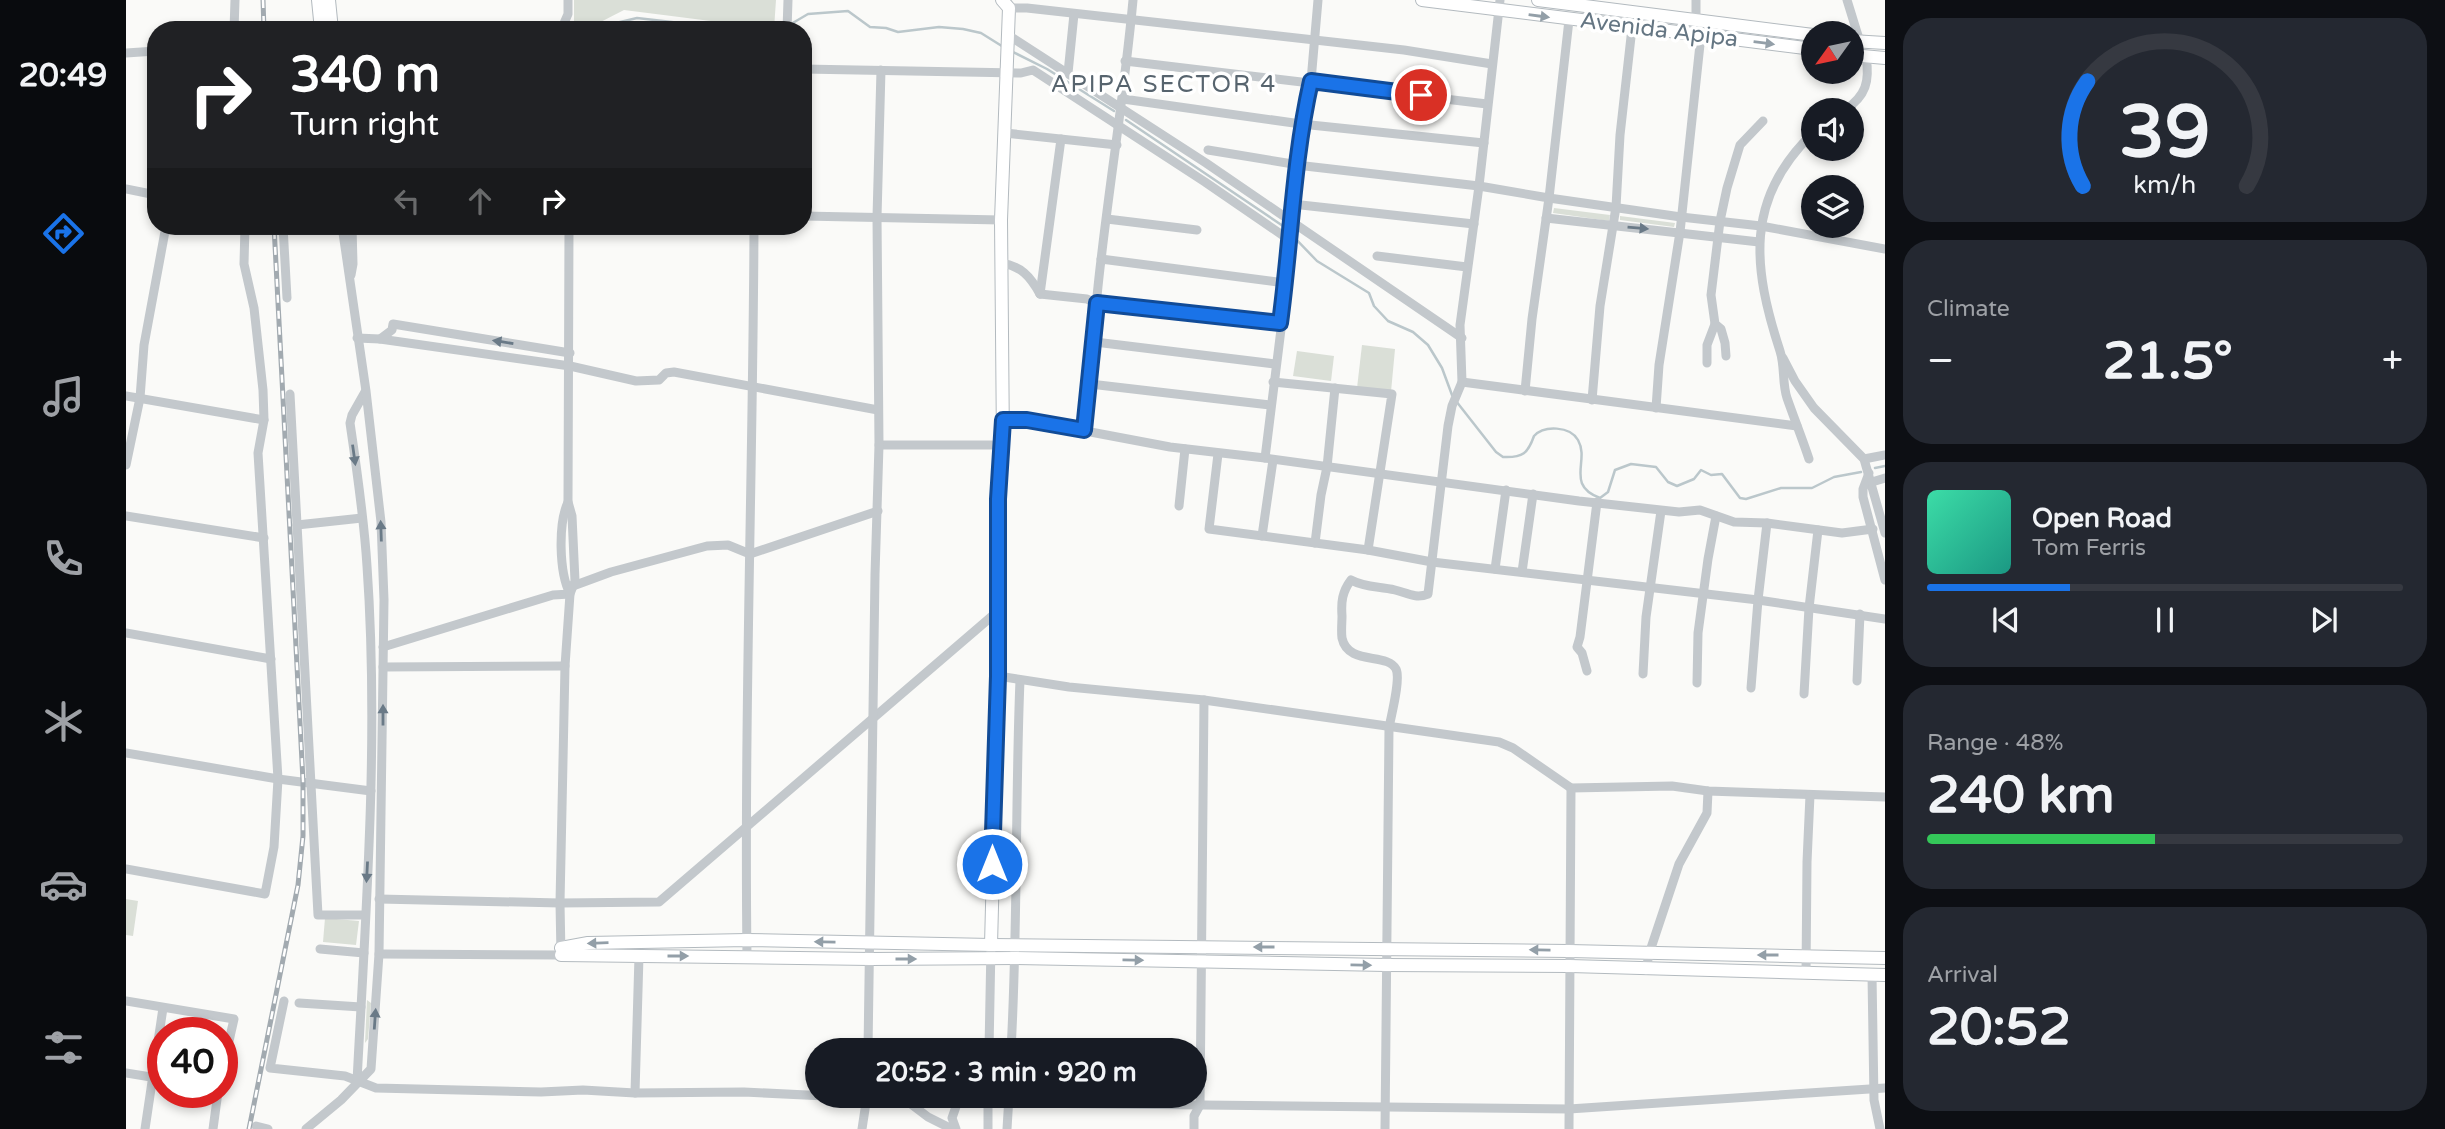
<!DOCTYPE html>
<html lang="en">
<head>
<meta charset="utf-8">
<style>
  body { margin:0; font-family:"Varela Round",sans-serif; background:#242831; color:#f1f3f6; height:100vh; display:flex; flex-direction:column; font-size:26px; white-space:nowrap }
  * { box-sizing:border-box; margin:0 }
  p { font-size:23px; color:#9ea1a6 }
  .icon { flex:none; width:38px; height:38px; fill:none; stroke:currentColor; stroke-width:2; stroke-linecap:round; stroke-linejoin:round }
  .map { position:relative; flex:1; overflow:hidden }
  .panel { display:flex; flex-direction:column; gap:18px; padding:18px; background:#0d0f14; width:560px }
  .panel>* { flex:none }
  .hud { position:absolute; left:21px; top:21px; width:665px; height:214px; border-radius:28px; box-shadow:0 4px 10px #0003; background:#202124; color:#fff; overflow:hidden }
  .needle { width:46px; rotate:237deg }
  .fabs { position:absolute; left:1675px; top:21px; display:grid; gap:14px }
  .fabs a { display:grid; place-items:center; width:63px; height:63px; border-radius:50%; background:#171b24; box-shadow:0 4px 10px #0003; font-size:35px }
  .speed { position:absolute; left:21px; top:1017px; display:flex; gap:14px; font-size:35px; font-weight:700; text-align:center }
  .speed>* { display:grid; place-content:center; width:91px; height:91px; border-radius:50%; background:#171b24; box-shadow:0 4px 10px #0003; line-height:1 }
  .speed .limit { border:10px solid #d22; background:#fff; color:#111 }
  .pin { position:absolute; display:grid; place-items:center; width:60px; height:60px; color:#fff; margin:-30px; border:4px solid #fff; border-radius:50%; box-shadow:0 2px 7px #0007 }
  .me { position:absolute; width:77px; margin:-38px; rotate:0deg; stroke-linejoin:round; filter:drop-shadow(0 0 5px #0008) }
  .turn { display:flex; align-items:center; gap:24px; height:147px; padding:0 28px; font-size:32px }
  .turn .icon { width:91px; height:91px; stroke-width:2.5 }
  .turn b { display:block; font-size:49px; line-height:60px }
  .lanes { display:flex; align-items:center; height:66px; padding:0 28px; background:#0003; justify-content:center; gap:35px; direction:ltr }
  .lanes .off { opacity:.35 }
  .big { font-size:52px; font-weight:700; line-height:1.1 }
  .panel .tile { flex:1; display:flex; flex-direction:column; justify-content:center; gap:10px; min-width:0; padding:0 24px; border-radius:28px; background:#242831 }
  .panel .dial { align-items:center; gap:0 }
  .dial svg { height:182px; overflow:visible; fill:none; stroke:#363941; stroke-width:7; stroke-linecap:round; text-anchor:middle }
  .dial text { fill:#f1f3f6; stroke:none }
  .song { display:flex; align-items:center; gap:21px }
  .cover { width:84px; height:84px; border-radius:10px; background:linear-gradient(135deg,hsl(160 70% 55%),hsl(170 70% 35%)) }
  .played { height:7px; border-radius:4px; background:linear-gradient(90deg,#1a73e8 30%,#363941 30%) }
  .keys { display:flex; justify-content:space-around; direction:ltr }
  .heat { display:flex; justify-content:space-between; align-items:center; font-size:38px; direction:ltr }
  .charge { height:10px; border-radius:5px; background:linear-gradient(90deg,#34c759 48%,#363941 0) }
  .trip { position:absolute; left:679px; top:1038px; width:402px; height:70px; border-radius:35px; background:#171b24; box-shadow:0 4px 10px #0003; font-weight:700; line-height:70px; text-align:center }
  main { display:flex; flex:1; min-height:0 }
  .tab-bar { display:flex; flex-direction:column; width:126px; justify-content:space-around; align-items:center; background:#090b0e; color:#9ea1a6 }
  .tab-bar .icon { width:49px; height:49px }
  .tab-bar .active { color:#1a73e8 }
  .tab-bar b { font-size:32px; color:#f1f3f6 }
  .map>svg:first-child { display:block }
  .green { fill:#dadfd7 }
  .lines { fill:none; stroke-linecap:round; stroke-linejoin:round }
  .stream { stroke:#bbc7cb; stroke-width:2.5 }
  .secondary-casing { stroke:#b3babf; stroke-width:14 }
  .street { stroke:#c3c8cc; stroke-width:9 }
  .secondary { stroke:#fff; stroke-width:12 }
  .rail-casing { stroke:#a2aab0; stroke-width:5 }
  .rail { stroke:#fff; stroke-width:2.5; stroke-dasharray:8; stroke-linecap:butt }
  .oneway { fill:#939fa8 }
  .oneway2 { fill:#6a7a87 }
  .route-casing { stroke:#114b97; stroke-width:18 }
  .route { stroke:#1a73e8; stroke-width:12 }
  .labels { text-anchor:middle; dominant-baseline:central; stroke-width:7; stroke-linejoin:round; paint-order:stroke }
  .street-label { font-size:23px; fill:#657683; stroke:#fff }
  .neighbourhood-label { font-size:24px; letter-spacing:2px; fill:#57646e; stroke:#fff }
</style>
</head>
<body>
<main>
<nav class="tab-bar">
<b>20:49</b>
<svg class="icon active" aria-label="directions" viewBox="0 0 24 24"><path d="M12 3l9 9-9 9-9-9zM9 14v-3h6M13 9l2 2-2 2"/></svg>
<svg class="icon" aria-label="music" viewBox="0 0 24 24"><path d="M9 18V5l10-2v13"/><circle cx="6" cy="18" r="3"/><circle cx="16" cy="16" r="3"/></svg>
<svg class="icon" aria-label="phone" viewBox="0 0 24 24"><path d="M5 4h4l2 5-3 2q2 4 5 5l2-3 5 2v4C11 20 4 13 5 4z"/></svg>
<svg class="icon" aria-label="climate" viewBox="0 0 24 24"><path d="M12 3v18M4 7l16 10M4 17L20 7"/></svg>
<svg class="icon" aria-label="car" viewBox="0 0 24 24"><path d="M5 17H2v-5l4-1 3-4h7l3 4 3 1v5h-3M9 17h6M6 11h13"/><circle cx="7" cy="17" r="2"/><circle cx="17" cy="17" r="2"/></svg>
<svg class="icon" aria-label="filters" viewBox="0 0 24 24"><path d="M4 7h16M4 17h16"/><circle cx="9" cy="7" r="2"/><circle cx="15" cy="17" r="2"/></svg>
</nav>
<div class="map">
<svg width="1759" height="1129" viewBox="0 0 1759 1129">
  <rect width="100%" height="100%" fill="#fafaf8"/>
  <g class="green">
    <path d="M448,0H650L648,29L498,10L459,30H448Z"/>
    <path d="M512,24L563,30H492Z"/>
    <path d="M1428,208L1484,215L1483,221L1427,213Z"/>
    <path d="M1494,216L1549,223L1548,227L1494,220Z"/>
    <path d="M1236,345L1269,349L1265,392L1231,388Z"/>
    <path d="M1171,351L1208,356L1205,381L1167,376Z"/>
    <path d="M0,899L12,901L7,936L0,935Z"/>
    <path d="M199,918L233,921L230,945L197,942Z"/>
    <path d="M241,1000L245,1003L242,1039L239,1043Z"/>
  </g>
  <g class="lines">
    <g class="stream">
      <path d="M665,24L682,14L722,11L744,27L760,28L772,32L813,27L837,29L855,33L879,48"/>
      <path d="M473,30L490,23L511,18L615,30"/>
      <path d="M885,51L921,69L988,111"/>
      <path d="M1000,120L1160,228"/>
      <path d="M1164,233L1191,261L1243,293L1248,306L1262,321L1287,332L1302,345L1316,368L1326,395"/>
      <path d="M1330,401L1370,452L1377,457C1397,458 1402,453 1408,436C1418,425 1444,426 1452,440C1464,461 1439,485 1474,498L1482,492L1489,470L1505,464L1530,467L1542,482L1551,486L1568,479L1575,470L1585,475L1596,474L1614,498L1620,499L1655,488H1686L1708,477L1735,472"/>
      <path d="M1749,468L1759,466"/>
    </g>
    <defs>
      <g id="secondary">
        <path d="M192,0L195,30"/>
        <path d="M203,0L206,30"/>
        <path d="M1296,0L1687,49"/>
        <path d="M1412,0L1687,35"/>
        <path d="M1726,41L1759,43"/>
        <path d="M1726,55L1759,58"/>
        <path d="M865,945L872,676V500L877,445L875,220L883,8L876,0"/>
        <path d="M435,948L462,943L621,940L865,945L1443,951L1759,958"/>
        <path d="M435,955L745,959L890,958L1260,965L1444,966L1759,975"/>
      </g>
    </defs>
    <use href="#secondary" class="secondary-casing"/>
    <g class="street">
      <path d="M1721,0L1734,42"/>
      <path d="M883,8H901L1278,50L1366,64"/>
      <path d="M1570,20V0"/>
      <path d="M108,30L109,0"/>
      <path d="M435,30L442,14V0"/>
      <path d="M661,30L662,0"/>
      <path d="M882,35L1080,163L1336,338"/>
      <path d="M0,53L30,51"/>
      <path d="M999,61L1361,104"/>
      <path d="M677,69L895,73L907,70L1079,182L1162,239"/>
      <path d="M942,73L948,14"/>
      <path d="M997,99L1175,124L1358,143"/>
      <path d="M1719,110C1740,96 1744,81 1740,57"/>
      <path d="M879,133L991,145"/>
      <path d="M1082,150L1179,166L1353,186L1423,198L1555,217L1635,226L1759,249"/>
      <path d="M0,189L30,195"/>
      <path d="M1166,204L1348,224"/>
      <path d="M677,216L875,220"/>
      <path d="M1420,218L1633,242"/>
      <path d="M981,219L1071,230"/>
      <path d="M157,226L161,298"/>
      <path d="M1251,256L1341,267"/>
      <path d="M975,259L1159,283"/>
      <path d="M875,263C895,266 904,276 914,294"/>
      <path d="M225,275L227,264L226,226"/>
      <path d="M914,294L961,299L971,304L1154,323"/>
      <path d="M914,294L935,139"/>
      <path d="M231,338L254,339L444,366L510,381L533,380L540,373L548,372L752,410"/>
      <path d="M254,339L266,330L267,324L444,353"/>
      <path d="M969,342L1149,364"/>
      <path d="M1600,356L1599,343L1595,329L1589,324L1585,295L1594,221L1601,188L1614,145L1637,121"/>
      <path d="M1657,358L1669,381L1688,408L1738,459L1759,533"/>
      <path d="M1581,363V345L1589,324"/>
      <path d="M1147,382L1266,394L1242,550"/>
      <path d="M1336,382L1671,426"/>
      <path d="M964,384L1144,405"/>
      <path d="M1399,391L1406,319L1423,198L1443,20"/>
      <path d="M164,394L192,915H239"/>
      <path d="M0,396L138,420"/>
      <path d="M1466,400L1474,306L1490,207L1494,135L1506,28"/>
      <path d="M1530,408L1533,365L1554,232L1575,35"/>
      <path d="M877,420H901L1044,447L1139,458L1453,501L1553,512L1574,510L1608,522L1641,523L1716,533L1747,529"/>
      <path d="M958,430C965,373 968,316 975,260C985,173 999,87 1007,0"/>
      <path d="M753,445H877"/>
      <path d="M1092,454L1083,529L1242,550L1306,562L1632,600L1759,619"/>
      <path d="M1139,458L1162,273V239L1175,124L1185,81L1192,0"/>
      <path d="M1683,459C1676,438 1668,418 1661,398C1656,383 1659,366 1654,351C1627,268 1618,199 1687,133"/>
      <path d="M1738,459L1759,455"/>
      <path d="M0,465L14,398L18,345L40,226"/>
      <path d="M1743,473L1737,489V497L1759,580"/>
      <path d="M1746,482L1759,478"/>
      <path d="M1053,506L1059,449"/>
      <path d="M0,516L138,538"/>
      <path d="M171,525L236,518"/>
      <path d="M1136,536L1147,460"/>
      <path d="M1189,543L1195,495L1201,467L1209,388"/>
      <path d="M1369,569L1380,490"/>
      <path d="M1396,572L1407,494"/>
      <path d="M447,586L485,572L581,546L602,545L624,554L752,511"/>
      <path d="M0,633L145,659"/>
      <path d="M257,647L427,595L444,594C433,572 432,524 442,502"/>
      <path d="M257,667L439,666"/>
      <path d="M1461,671L1456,653L1451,647L1454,637L1471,502"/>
      <path d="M1517,674L1520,617L1535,511"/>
      <path d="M872,676L943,687L1078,700L1373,742L1387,748L1445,788L1546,786L1582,791L1759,797"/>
      <path d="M1731,681L1734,614"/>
      <path d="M1571,683L1572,633L1582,559L1590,516"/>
      <path d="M1625,688L1632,600L1641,523"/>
      <path d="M1678,694L1683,608L1692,530"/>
      <path d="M0,753L152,779L245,791"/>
      <path d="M0,869L139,894L148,847L152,779L132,453L138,420L137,390L128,308L118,264L119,226"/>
      <path d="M253,899L434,903L533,902L872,611"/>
      <path d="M194,949L238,953"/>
      <path d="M253,954L435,955L434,903L439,666L444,594L449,581L446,516L442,502L443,226"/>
      <path d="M621,957C618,713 627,469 628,226"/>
      <path d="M1520,970L1523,954L1553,864L1581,813L1582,791"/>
      <path d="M1680,973L1681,862L1684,795"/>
      <path d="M1746,975L1748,1100L1754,1129"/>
      <path d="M0,1001L108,1019L96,1072"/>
      <path d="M158,1001L144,1068L219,1076L250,1088L415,1092L457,1090L509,1093L618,1092L741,1098L830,1097L882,1103L1443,1109L1759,1088"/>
      <path d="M173,1003L235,1007"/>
      <path d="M742,1050L749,575L753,445L751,217L755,70"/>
      <path d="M863,1050L865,945"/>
      <path d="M885,1050C892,927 889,803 894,680"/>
      <path d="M0,1073L37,1079"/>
      <path d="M231,1081C240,910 253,737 241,566C238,518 231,470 224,423L226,415L239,392"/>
      <path d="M509,1093L513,956"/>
      <path d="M777,1098L802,1117L826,1129"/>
      <path d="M130,1126L142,1129"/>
      <path d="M19,1129L37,1008"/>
      <path d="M87,1129L92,1092"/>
      <path d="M180,1129L215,1100L245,1069L253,954L258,600L255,522L240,391L216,226"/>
      <path d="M736,1129L741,1096"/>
      <path d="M830,1129L826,1118L833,1098"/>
      <path d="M862,1129V1096"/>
      <path d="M881,1129L883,1096"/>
      <path d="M1068,1129V1116L1074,1105L1078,700"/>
      <path d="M1259,1129L1263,728C1265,716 1275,679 1270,669C1261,652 1222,666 1216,638C1215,631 1216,623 1216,616C1215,602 1216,592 1225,580C1240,588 1253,586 1269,590C1281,593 1290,599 1302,594L1322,426L1326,406L1336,382L1334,325L1353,186L1374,0"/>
      <path d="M1443,1129L1445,788"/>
    </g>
    <use href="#secondary" class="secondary"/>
    <defs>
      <g id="rail">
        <path d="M137,0L138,30"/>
        <path d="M123,1129L172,885L177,836V781L148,226"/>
      </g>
    </defs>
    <use href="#rail" class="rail-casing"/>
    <use href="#rail" class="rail"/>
  </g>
  <defs><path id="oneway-solid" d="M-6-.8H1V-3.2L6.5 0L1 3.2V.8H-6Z" transform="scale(1.75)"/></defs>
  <g class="oneway">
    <use href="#oneway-solid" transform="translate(1413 16) rotate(8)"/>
    <use href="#oneway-solid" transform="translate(1638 43) rotate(7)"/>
    <use href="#oneway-solid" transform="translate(699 942) rotate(-179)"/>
    <use href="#oneway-solid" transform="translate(472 943) rotate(178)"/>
    <use href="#oneway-solid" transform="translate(1138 947) rotate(-180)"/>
    <use href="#oneway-solid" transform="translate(1414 950) rotate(-179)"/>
    <use href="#oneway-solid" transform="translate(1642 955) rotate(-180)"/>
    <use href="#oneway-solid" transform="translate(552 956)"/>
    <use href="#oneway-solid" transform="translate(780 959)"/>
    <use href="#oneway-solid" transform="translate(1007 960) rotate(1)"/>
    <use href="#oneway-solid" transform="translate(1235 965) rotate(1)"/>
  </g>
  <g class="oneway2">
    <use href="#oneway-solid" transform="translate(1512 228) rotate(5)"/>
    <use href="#oneway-solid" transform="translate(377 342) rotate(-171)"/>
    <use href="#oneway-solid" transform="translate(228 455) rotate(82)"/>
    <use href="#oneway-solid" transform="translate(255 531) rotate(-92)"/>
    <use href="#oneway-solid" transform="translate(257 715) rotate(-90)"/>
    <use href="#oneway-solid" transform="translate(241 872) rotate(93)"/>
    <use href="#oneway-solid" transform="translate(249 1019) rotate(-86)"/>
  </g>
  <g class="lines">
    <defs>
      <path id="route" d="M866,864L872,676V499L877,420H901L958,430L971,303L1154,323C1165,242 1167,161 1185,81L1295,95"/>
    </defs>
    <use href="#route" class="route-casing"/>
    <use href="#route" class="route"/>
  </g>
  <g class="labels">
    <g class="street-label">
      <text transform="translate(1533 30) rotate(7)">Avenida Apipa</text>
    </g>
    <g class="neighbourhood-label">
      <text x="1038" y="84">APIPA SECTOR 4</text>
    </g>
  </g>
</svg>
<div class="fabs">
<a><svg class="needle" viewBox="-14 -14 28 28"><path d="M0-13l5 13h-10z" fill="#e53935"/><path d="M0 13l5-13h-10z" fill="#9ea1a6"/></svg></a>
<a><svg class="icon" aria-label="sound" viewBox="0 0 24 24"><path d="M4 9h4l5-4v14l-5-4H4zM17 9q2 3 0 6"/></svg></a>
<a><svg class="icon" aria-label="layers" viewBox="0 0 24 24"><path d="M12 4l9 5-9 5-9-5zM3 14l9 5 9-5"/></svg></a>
</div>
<div class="speed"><div class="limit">40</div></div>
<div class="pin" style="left:1295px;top:95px;background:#d93025"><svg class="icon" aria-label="arrive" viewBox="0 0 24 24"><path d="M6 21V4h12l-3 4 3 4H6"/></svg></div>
<svg class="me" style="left:866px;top:864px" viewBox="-20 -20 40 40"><circle r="17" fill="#1a73e8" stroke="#fff" stroke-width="3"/><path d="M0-11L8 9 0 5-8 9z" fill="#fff"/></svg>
<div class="trip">20:52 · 3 min · 920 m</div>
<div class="hud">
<div class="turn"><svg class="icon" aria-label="right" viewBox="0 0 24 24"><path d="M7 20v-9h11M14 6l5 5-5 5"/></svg><div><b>340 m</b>Turn right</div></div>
<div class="lanes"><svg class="icon off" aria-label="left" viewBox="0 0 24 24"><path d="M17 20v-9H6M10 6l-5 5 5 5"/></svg><svg class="icon off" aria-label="ahead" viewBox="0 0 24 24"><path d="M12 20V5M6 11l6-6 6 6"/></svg><svg class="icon" aria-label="right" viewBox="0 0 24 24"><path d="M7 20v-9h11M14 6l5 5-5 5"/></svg></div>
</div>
</div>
<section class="panel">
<div class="tile dial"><svg viewBox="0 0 100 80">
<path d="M14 69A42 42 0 1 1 86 69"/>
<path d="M14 69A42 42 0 0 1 16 23" stroke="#1a73e8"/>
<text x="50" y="56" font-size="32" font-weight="700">39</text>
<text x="50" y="72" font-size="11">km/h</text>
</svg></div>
<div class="tile"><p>Climate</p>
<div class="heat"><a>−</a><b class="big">21.5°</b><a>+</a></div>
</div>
<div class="tile">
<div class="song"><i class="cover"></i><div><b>Open Road</b><p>Tom Ferris</p></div></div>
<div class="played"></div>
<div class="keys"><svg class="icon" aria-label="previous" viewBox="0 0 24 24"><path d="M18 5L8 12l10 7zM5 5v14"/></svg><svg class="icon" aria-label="pause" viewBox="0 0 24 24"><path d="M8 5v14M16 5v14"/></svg><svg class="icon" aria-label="next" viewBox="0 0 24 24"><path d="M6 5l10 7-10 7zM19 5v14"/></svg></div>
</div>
<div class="tile"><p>Range · 48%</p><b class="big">240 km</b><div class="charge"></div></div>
<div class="tile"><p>Arrival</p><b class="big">20:52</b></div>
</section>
</main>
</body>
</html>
